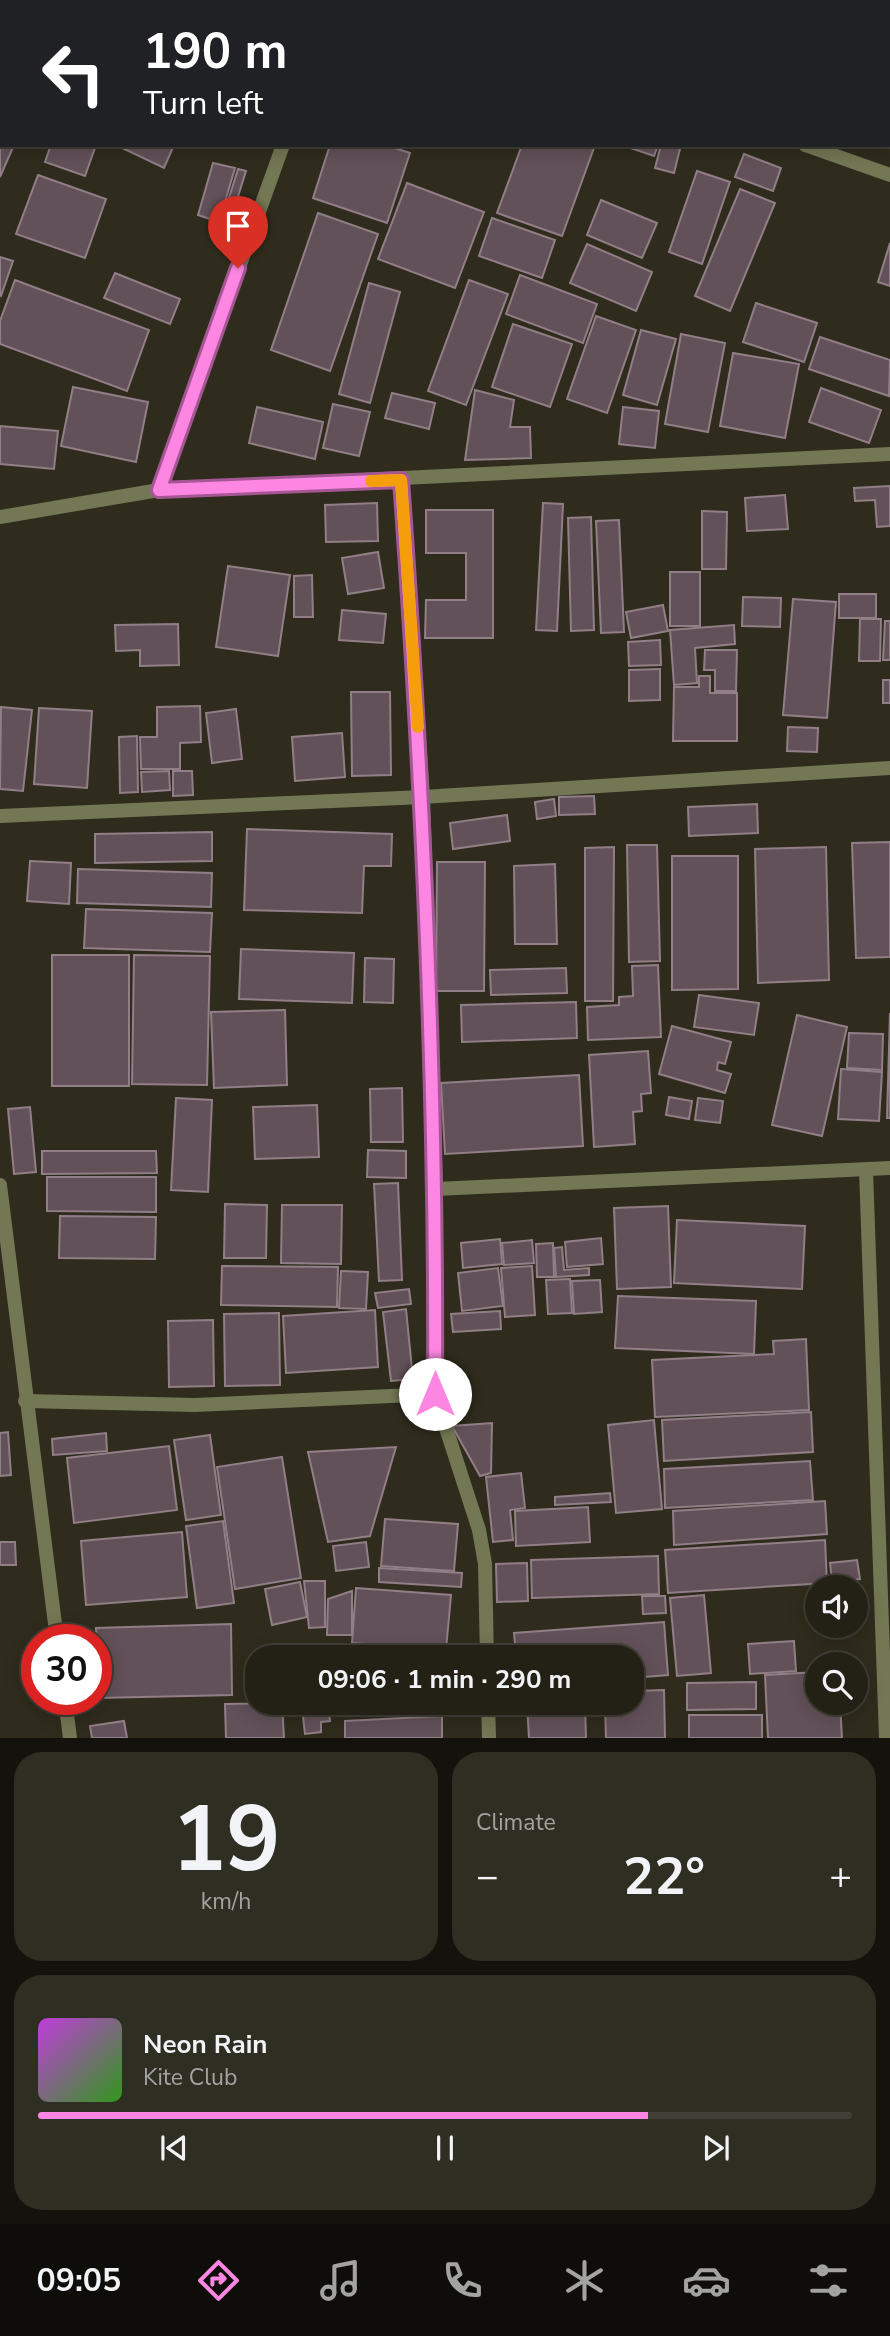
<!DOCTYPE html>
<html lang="en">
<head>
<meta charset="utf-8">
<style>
  body { margin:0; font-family:"Nunito Sans",sans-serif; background:#2f2e23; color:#f1f3f6; height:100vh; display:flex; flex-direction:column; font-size:26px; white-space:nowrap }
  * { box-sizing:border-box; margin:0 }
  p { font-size:23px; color:#a3a3a1 }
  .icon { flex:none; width:38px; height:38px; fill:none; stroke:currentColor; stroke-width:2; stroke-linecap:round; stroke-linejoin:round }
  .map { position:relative; height:1738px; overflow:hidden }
  .details { display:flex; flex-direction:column; gap:14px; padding:14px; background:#13120c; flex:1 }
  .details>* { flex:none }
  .hud { position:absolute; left:0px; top:0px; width:891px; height:147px; box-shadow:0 4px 18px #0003,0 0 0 2px #403e35; background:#202124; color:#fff; overflow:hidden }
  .tools { position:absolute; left:805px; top:1575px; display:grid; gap:14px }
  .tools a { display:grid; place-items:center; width:63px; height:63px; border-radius:50%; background:#232116; box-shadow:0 4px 18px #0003,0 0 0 2px #403e35; font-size:35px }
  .speed { position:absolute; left:21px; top:1624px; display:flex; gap:14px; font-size:35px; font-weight:700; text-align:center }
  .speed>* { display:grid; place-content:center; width:91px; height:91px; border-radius:50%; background:#232116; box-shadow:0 4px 18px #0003,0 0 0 2px #403e35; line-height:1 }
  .speed .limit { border:10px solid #d22; background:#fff; color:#111 }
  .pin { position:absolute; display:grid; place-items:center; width:60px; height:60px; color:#fff; margin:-72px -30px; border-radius:50% 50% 50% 0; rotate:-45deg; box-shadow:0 0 7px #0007 }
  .pin .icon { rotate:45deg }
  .me { position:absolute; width:77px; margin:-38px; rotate:0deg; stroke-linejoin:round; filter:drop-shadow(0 0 5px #0008) }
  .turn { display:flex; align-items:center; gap:24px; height:147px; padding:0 28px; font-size:32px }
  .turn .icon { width:91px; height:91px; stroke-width:2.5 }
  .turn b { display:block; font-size:49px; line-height:60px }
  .big { font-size:52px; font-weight:700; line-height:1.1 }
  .details .card { flex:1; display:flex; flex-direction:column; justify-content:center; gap:10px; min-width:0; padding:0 24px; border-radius:28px; background:#2f2e23 }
  .details .dial { align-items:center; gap:0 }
  .dial b { font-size:91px; line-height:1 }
  .song { display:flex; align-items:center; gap:21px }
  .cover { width:84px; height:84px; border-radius:10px; background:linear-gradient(135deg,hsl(290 70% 55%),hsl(110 70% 35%)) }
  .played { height:7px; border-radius:4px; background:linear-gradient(90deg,#fd86e2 75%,#403e35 75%) }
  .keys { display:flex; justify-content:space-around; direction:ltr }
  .heat { display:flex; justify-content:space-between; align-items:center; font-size:38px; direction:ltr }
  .details .tiles { flex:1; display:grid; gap:14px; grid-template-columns:1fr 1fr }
  .card:last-child { grid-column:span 2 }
  .trip { position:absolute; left:245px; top:1645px; width:399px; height:70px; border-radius:28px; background:#232116; box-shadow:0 4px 18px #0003,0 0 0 2px #403e35; font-weight:700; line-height:70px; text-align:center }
  .tab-bar { display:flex; height:112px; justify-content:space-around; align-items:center; background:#0e0d09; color:#a3a3a1 }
  .tab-bar .icon { width:49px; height:49px }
  .tab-bar .active { color:#fd86e2 }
  .tab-bar b { font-size:32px; color:#f1f3f6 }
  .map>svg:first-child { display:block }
  .building { fill:#625158; stroke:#917e86; stroke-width:2 }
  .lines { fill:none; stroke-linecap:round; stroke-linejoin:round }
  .street { stroke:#737754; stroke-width:14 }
  .route-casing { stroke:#a45793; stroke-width:18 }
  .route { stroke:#fd86e2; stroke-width:12 }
  .slow { stroke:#f59e0b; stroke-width:12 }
</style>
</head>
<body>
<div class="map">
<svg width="890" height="1738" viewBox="0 0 890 1738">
  <rect width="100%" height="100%" fill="#2f2c1d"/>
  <g class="building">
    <path d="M164,0H255L164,2Z"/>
    <path d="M0,130L2,145H14L0,177Z"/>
    <path d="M51,145H96L85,176L45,162Z"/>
    <path d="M116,145H174L164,168Z"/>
    <path d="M330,145H385L410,153L387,223L313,198Z"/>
    <path d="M522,145H595L562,236L497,213Z"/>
    <path d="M622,145H658L654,156Z"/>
    <path d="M661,145H681L674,173L655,168Z"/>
    <path d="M744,154L781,168L773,191L735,177Z"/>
    <path d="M213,163L235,168L219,222L198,215Z"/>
    <path d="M238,169L246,171L236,203L228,201Z"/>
    <path d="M697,171L730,182L702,264L669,252Z"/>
    <path d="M38,175L106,199L85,258L16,234Z"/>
    <path d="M407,183L484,212L455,288L378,259Z"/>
    <path d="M740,189L775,203L730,311L695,296Z"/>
    <path d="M601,200L657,223L642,258L587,235Z"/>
    <path d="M227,204L235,206L230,224L223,222Z"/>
    <path d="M318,213L378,234L330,371L271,350Z"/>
    <path d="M492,218L555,240L542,278L479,256Z"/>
    <path d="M890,243V286L878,282Z"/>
    <path d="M587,244L652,272L636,311L570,283Z"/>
    <path d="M0,257L13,261L1,296L0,295Z"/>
    <path d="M115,273L180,299L170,324L104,298Z"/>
    <path d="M520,275L597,304L583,343L506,314Z"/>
    <path d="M15,280L149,330L127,391L0,344V321Z"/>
    <path d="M469,280L508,294L466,405L428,391Z"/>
    <path d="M369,283L400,292L370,403L339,394Z"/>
    <path d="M756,303L817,323L804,362L743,342Z"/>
    <path d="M596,316L636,330L607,413L567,399Z"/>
    <path d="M513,324L572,344L550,407L492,387Z"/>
    <path d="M641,330L676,339L657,405L623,395Z"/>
    <path d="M681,334L725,343L708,432L665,424Z"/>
    <path d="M820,337L890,360L889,396L809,369Z"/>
    <path d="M733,353L799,364L785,438L720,426Z"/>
    <path d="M73,387L148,402L136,462L61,446Z"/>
    <path d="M821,388L881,410L869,443L809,422Z"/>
    <path d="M475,390L514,400L510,427H530L531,458L465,460Z"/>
    <path d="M392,393L435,403L429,429L385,418Z"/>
    <path d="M333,404L370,412L359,456L323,448Z"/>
    <path d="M257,407L323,422L315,459L249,443Z"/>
    <path d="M623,407L659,411L655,448L619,444Z"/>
    <path d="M0,426L58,431L54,469L0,464Z"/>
    <path d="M890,486V526L877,527L875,500L855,501L854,488Z"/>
    <path d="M785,495L788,529L747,531L745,498Z"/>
    <path d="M377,503L378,541L326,542L325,505Z"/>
    <path d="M543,503L563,504L557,631L536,630Z"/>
    <path d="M426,510H493V638H425L426,600H466V553H426Z"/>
    <path d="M702,511L727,512L726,569H702Z"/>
    <path d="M591,517L594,630L571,631L568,518Z"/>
    <path d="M619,520L624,632L601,633L596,521Z"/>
    <path d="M378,552L384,588L348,594L342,558Z"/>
    <path d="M228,566L290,575L278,656L216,647Z"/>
    <rect x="670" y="572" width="30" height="54"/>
    <path d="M312,575L313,617H294V576Z"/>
    <rect x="839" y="594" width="37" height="24"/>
    <path d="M743,597L781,598L780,627L742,626Z"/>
    <path d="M793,599L836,602L827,718L783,715Z"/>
    <path d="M663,605L668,631L631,638L626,612Z"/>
    <path d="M342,610L386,614L383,643L339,640Z"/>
    <path d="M860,619H881L880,661H859Z"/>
    <path d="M885,621H890V660H883Z"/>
    <path d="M178,624L179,665L140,666V650L116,651L115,625Z"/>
    <path d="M734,625L735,644L695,648L697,683L674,685L670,630Z"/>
    <path d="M660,640L661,665L629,666L628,642Z"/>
    <path d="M705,650H737L736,691H715V670H704Z"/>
    <path d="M660,669V700L629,701V670Z"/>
    <path d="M699,676H710V693H737V741H673L674,687H699Z"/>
    <rect x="883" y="680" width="7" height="23"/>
    <path d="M351,692H390L391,775L352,776Z"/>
    <path d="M200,706L201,742L180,743V769H141L140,737H157V707Z"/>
    <path d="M1,707L32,710L23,791L0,789Z"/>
    <path d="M39,708L92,711L87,788L34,784Z"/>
    <path d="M236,709L242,759L212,763L206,713Z"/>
    <path d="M788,727L818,728L817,752L787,751Z"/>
    <path d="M342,733L345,777L295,781L292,737Z"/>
    <path d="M137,736L138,792L120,793L119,737Z"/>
    <path d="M169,771L170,790L142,792L141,772Z"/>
    <path d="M173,771H192L193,795L173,796Z"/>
    <path d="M594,796L595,814L559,815V797Z"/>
    <path d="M554,799L556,816L537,819L535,802Z"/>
    <path d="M757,804L758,833L689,836L688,807Z"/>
    <path d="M507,815L510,841L453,849L450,823Z"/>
    <path d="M247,829L392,834L391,866H364L362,913L244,910Z"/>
    <path d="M212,832V861L95,863V834Z"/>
    <path d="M890,842V957L856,958L852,843Z"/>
    <path d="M627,845H657L660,961L629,962Z"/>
    <path d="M614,847L613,1001H585V848Z"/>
    <path d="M826,847L829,980L758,983L755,849Z"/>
    <path d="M672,856H738V989L672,990Z"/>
    <path d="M30,861L71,863L69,904L27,901Z"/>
    <path d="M437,862H485L484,991H436Z"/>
    <path d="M555,864L557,944H515L514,866Z"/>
    <path d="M78,869L212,873L211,907L77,903Z"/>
    <path d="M86,909L212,913L210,952L84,948Z"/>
    <path d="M241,949L354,953L352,1003L239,999Z"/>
    <rect x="52" y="955" width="77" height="131"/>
    <path d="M134,955L210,956L207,1085L132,1084Z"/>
    <path d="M365,958L394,959L393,1003L364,1002Z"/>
    <path d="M658,965L661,1037L588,1040L587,1007L619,1005V997L633,996L632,966Z"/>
    <path d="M566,968L567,993L491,995L490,970Z"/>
    <path d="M699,995L759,1003L754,1035L694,1027Z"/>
    <path d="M576,1002L577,1038L462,1042L461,1005Z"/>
    <path d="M285,1010L287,1085L214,1088L211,1012Z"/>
    <path d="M890,1013V1118H887Z"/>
    <path d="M797,1015L847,1027L822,1136L772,1125Z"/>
    <path d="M672,1026L731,1042L725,1064L718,1062L717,1070L731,1074L725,1093L659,1074Z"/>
    <path d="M849,1033L883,1034L882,1070L847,1068Z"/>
    <path d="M648,1051L651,1093L641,1094L642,1111L633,1112L635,1144L594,1147L589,1055Z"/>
    <path d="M841,1069L882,1072L879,1121L838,1119Z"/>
    <path d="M579,1075L583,1146L445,1154L441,1083Z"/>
    <path d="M402,1088L403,1142H371L370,1089Z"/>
    <path d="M669,1097L692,1101L689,1119L666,1115Z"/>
    <path d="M176,1098L212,1100L208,1192L171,1190Z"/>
    <path d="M698,1098L723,1101L720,1123L695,1120Z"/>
    <path d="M317,1105L319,1157L255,1159L253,1107Z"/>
    <path d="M30,1107L36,1172L14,1174L8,1109Z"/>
    <path d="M368,1150L406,1151V1178L367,1177Z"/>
    <path d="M42,1151H156L157,1173L42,1174Z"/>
    <path d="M47,1177H156V1212L47,1211Z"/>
    <path d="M398,1183L402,1280L379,1281L374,1184Z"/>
    <path d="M225,1204L267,1205L266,1258H224Z"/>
    <path d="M282,1205H342L341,1264L281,1263Z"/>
    <path d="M668,1206L671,1287L617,1289L614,1208Z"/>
    <path d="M60,1216L156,1217L155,1259L59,1258Z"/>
    <path d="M677,1220L805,1226L802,1289L674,1283Z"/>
    <path d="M601,1238L603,1264L567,1267L565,1242Z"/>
    <path d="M500,1239L502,1264L463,1268L461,1243Z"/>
    <path d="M532,1240L534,1263L504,1265L502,1243Z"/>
    <path d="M553,1243L554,1277H537L536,1244Z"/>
    <path d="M562,1247L564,1270L589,1268V1275L556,1277L554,1248Z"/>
    <path d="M222,1266L338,1267L337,1307L221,1305Z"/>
    <path d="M532,1266L535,1315L505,1317L501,1268Z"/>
    <path d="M498,1268L503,1306L462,1311L458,1273Z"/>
    <path d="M341,1271L368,1272L366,1309L339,1308Z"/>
    <path d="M570,1279L572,1313L548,1314L546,1280Z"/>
    <path d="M600,1280L602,1312L574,1314L572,1281Z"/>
    <path d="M409,1289L411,1304L378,1308L375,1293Z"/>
    <path d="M618,1296L756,1301L754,1354L615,1348Z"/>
    <path d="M406,1309L413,1379L391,1381L383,1312Z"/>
    <path d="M375,1310L378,1367L286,1373L283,1316Z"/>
    <path d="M500,1311L501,1329L453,1332L451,1314Z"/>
    <path d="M279,1313L280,1385L225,1386L224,1314Z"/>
    <path d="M213,1320L214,1386L169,1387L168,1321Z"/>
    <path d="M806,1339L809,1410L655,1417L652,1360L774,1354L773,1341Z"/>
    <path d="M811,1412L813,1452L664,1461L662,1420Z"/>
    <path d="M654,1420L662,1509L616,1513L608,1425Z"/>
    <path d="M492,1423L491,1473L480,1476L452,1426Z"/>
    <path d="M8,1432L11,1475L0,1476V1433Z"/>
    <path d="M106,1433L107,1451L53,1455L52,1439Z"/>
    <path d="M210,1435L221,1515L186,1520L174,1440Z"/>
    <path d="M169,1446L177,1510L74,1523L67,1458Z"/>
    <path d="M396,1447L370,1536L328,1542L308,1452Z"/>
    <path d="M282,1457L301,1578L235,1589L217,1467Z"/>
    <path d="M810,1461L813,1500L665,1508L664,1469Z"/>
    <path d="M521,1473L525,1508L510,1510L513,1540L493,1542L486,1477Z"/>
    <path d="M610,1493L611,1502L555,1505V1497Z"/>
    <path d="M825,1501L827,1534L674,1545L673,1511Z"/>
    <path d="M588,1507L590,1542L516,1546L515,1511Z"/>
    <path d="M385,1519L458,1524L454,1571L381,1566Z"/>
    <path d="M223,1521L234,1603L197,1608L186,1526Z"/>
    <path d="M182,1532L187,1597L86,1605L81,1541Z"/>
    <path d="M825,1540L827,1583L668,1593L665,1550Z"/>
    <path d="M0,1542H15L16,1565H0Z"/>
    <path d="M366,1542L369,1567L336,1571L333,1546Z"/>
    <path d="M658,1556L659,1594L532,1598L531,1560Z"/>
    <path d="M857,1560L860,1579L832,1582L830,1563Z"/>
    <path d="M527,1563L528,1601L497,1602L496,1564Z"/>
    <path d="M379,1568L462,1573L461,1587L379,1582Z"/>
    <path d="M304,1581H325V1627L309,1628Z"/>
    <path d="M300,1582L307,1617L272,1625L265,1589Z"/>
    <path d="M356,1588L451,1595L446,1650L352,1643Z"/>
    <path d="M352,1591V1635H327L328,1599Z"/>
    <path d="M704,1595L711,1673L677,1676L670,1598Z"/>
    <path d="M642,1596H665L666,1613L643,1614Z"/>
    <path d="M664,1622L668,1675L632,1678V1657H516L514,1633Z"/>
    <path d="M231,1624L232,1695L98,1698L96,1628Z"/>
    <path d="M794,1641L796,1671L750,1674L748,1644Z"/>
    <path d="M817,1672V1703H840L842,1738H768L765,1675Z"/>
    <path d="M756,1682V1709L687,1710V1683Z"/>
    <path d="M664,1690L665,1738H606L605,1703H632V1691Z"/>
    <path d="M282,1703L284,1738H226L225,1704Z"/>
    <path d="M363,1703H443V1709L363,1708Z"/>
    <path d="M527,1703H585L586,1738H529Z"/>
    <path d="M328,1705L330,1721L321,1722V1732L305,1734L302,1708Z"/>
    <rect x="689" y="1715" width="73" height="23"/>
    <path d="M442,1716V1738H345V1721Z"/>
    <path d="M124,1721L127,1738H92L90,1726Z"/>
  </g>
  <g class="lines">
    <g class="street">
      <path d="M383,0L388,2"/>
      <path d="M334,2L335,0"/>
      <path d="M805,145L890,175"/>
      <path d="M401,480L423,797L436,1189L435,1394L479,1530L485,1564L487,1657"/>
      <path d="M159,490L283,145"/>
      <path d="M0,517L159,490L890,454"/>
      <path d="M0,816L423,797L890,768"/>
      <path d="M866,1170L886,1738"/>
      <path d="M0,1185L57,1640"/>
      <path d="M436,1189L890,1168"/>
      <path d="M25,1401L195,1405L435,1394"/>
      <path d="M65,1699L70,1738"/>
      <path d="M488,1703L489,1738"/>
    </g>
  </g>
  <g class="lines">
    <defs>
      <path id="route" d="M238,268L159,490L401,480C423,784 437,1089 435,1394"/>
    </defs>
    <use href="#route" class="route-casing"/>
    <use href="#route" class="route"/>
    <path class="slow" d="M371,481L401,480L418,727"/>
  </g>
</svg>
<div class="tools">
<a><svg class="icon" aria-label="sound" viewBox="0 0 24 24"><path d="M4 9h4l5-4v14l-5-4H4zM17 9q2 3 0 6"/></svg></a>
<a><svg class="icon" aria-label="search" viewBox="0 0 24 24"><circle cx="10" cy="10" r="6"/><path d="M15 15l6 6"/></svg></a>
</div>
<div class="speed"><div class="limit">30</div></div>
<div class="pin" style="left:238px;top:268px;background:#d93025"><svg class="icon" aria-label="arrive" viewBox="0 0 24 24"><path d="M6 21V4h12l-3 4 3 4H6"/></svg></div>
<svg class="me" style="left:435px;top:1394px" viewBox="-20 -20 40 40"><circle r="19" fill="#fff"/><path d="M0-13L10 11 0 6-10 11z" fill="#fd86e2"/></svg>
<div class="trip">09:06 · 1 min · 290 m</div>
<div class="hud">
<div class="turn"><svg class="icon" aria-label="left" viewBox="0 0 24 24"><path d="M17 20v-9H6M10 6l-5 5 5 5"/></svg><div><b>190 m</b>Turn left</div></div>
</div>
</div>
<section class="details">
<div class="tiles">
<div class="card dial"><b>19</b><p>km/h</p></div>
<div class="card"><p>Climate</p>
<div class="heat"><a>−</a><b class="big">22°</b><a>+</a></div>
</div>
<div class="card">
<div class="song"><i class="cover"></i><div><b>Neon Rain</b><p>Kite Club</p></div></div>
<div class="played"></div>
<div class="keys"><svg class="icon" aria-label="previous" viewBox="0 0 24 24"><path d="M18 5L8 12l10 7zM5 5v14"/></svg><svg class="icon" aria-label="pause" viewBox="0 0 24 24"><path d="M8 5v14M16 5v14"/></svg><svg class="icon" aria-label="next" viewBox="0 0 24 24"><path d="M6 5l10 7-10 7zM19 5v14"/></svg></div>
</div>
</div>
</section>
<nav class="tab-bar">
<b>09:05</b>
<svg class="icon active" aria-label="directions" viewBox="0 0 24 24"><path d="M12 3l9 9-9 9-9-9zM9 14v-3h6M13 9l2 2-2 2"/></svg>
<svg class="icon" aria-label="music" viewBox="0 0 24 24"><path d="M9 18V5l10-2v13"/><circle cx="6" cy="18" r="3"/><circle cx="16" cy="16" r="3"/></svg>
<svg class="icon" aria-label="phone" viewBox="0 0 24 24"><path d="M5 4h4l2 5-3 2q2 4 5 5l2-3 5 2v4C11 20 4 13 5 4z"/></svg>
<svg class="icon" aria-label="climate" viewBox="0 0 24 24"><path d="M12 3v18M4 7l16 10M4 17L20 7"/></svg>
<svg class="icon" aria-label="car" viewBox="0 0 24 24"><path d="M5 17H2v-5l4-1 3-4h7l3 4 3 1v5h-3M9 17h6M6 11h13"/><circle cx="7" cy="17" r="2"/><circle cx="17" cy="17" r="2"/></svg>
<svg class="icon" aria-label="filters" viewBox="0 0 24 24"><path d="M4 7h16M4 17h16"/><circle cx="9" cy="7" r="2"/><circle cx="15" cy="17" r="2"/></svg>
</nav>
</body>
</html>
